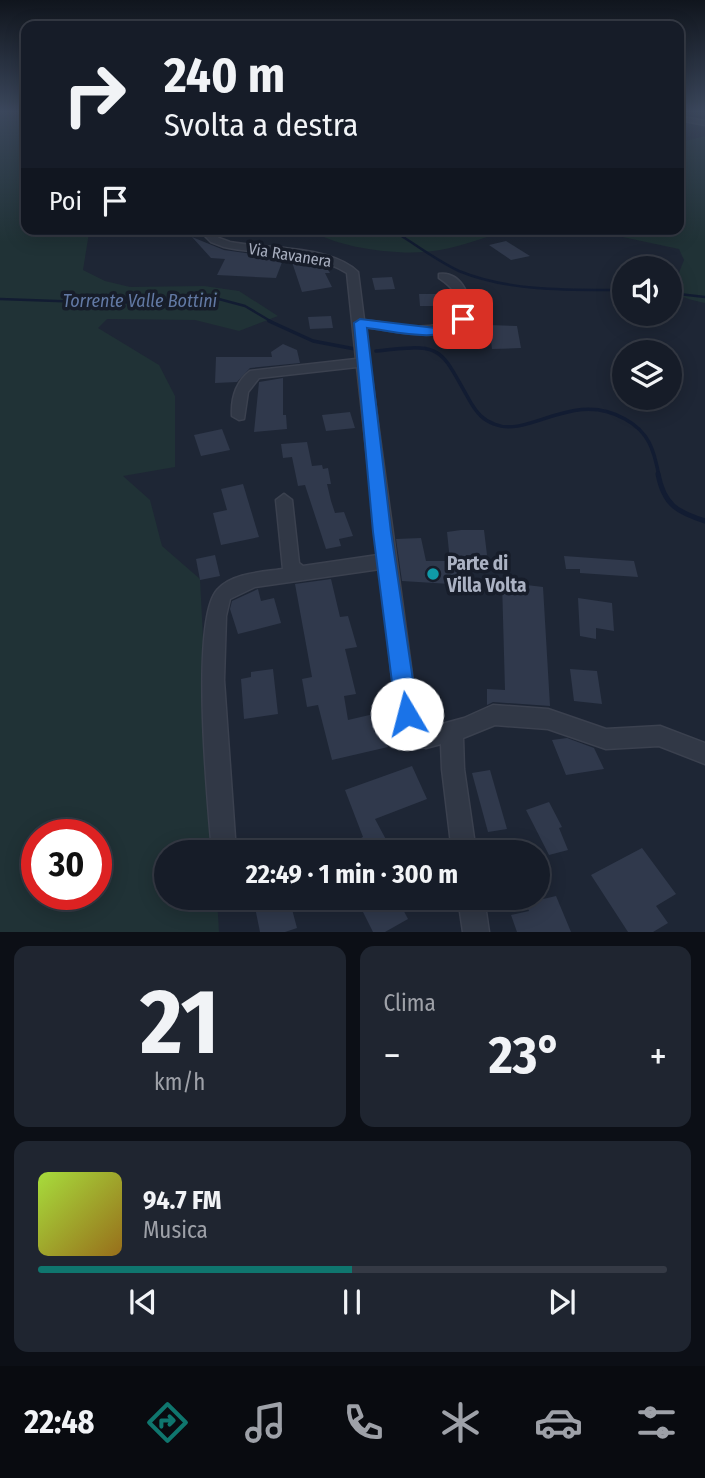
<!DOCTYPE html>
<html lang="it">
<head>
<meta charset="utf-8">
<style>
  body { margin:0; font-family:"Fira Sans Condensed",sans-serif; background:#1f2530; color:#f1f3f6; height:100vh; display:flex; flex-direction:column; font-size:26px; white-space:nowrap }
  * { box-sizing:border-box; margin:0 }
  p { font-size:23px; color:#9ea1a8 }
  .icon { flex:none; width:38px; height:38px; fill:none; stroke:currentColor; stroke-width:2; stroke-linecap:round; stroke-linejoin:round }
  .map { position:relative; height:932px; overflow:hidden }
  .details { display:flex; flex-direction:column; gap:14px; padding:14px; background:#0c0f16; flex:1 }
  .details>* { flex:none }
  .top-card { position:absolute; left:21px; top:21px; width:663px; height:214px; border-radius:14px; box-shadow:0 4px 18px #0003,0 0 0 2px #353a45; background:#161c28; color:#f1f3f6; overflow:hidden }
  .buttons { position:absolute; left:612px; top:256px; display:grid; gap:14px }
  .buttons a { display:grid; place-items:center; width:70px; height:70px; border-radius:50%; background:#161c28; box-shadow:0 4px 18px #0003,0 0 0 2px #353a45; font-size:35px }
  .speed { position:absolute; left:21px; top:819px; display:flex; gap:14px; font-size:35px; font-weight:700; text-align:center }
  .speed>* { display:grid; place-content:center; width:91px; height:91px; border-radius:50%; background:#161c28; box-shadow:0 4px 18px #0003,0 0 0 2px #353a45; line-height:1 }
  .speed .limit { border:10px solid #d22; background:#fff; color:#111 }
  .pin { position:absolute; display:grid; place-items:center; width:60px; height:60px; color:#fff; margin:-30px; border-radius:14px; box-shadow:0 4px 10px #0006 }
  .me { position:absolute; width:77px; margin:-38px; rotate:352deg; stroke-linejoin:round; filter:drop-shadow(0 0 5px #0008) }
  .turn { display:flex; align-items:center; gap:24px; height:147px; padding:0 28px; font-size:32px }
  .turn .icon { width:91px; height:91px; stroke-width:2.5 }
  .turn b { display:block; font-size:49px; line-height:60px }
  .then { display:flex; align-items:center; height:66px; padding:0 28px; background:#0003; gap:14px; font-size:26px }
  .big { font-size:52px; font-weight:700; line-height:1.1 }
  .details .card { flex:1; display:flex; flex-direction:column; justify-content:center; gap:10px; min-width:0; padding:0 24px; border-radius:14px; background:#1f2530 }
  .details .dial { align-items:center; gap:0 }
  .dial b { font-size:91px; line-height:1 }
  .song { display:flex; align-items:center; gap:21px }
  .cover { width:84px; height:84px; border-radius:10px; background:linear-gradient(135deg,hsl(80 70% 55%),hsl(40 70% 35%)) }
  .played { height:7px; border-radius:4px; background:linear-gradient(90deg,#0f766e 50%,#353a45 50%) }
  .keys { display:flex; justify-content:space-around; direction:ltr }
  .heat { display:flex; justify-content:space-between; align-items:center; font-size:38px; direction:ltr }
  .details .tiles { flex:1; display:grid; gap:14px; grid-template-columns:1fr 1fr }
  .card:last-child { grid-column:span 2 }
  .trip { position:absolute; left:154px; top:840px; width:396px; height:70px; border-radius:35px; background:#161c28; box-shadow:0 4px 18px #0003,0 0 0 2px #353a45; font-weight:700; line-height:70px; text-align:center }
  .menu { display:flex; height:112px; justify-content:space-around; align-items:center; background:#090b10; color:#9ea1a8 }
  .menu .icon { width:49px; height:49px }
  .menu .on { color:#0f766e }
  .menu b { font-size:32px; color:#f1f3f6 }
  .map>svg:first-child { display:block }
  .green { fill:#203236; fill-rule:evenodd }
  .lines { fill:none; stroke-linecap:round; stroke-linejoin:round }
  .stream-far2 { stroke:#121c32; stroke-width:2.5 }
  .stream-far1 { stroke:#121c32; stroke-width:3.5 }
  .stream { stroke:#121c32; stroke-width:5 }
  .building { fill:#30394c }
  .minor-casing { stroke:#3b414f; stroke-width:3 }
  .minor { fill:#313846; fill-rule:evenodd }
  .route { fill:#1a73e8; stroke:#114b97; stroke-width:2 }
  .culture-dot { fill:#0f9aa8; stroke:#171d2a; stroke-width:2.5 }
  .labels { text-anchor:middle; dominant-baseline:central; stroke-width:7; stroke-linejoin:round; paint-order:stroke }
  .far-street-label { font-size:16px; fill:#abb2c3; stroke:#171d2a }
  .far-water-label { font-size:18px; font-style:italic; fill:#6279a4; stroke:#171d2a }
  .poi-label { font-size:19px; font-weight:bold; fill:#abb2c3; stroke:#171d2a; text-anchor:start }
</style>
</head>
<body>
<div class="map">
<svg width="705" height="932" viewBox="0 0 705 932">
  <rect width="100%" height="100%" fill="#1e2635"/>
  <g class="green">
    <path d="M0,112H26V229H94L89,233L83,270L105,281L130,287L204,286L239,291L278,316L239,331L195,320L107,319L98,328L159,365L175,396V467L123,476L150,500L162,546L200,579L214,852H166V898H217L219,932H0ZM37,835H96V894H37Z"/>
    <path d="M705,136V303C669,296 672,290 684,260L679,249L585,229H679V151L685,141Z"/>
    <path d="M309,229H513C489,236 465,245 440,250C406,257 337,249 309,229Z"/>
  </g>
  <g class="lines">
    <g class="stream-far2">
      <path d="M390,229C413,242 435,260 459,271C510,292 571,290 625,290"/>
      <path d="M670,293L705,297"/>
      <path d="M0,299L113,303L215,298L245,306L272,322"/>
    </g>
    <g class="stream-far1">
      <path d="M269,321L313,341L355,349"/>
      <path d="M376,351C445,343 439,347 471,403C477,413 483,420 494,424C529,439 572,389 625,419C649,432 654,450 659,476"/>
    </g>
    <path class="stream" d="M658,474C664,505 677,512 705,521"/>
  </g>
  <g class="building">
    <path d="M192,237L224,250L259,255L258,259L284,257L276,278L217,275L225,259L211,258Z"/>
    <path d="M506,241L530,256L511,260L489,245Z"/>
    <path d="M306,261L326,266L330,273H325L332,287L302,292L292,262Z"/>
    <path d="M392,277L395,289L375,290L372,278Z"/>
    <path d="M419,294H441L443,306H420Z"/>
    <path d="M331,316L333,328L310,329L308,317Z"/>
    <path d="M489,325L517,326L521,348L492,349Z"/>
    <path d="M283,344L297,350L300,363L250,368L237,382L215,383L216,357H272L271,352Z"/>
    <path d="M283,378V415H286L287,429L254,432L259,382Z"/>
    <path d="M350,412L355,428L326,431L322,415Z"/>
    <path d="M222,429L230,450L201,456L194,435Z"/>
    <path d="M307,442L312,466L322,465L323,469L328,468L331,484H327L331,501L335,513L344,512L353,536L339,539L341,546L326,549L305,485L298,486L292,457L283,458L281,444Z"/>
    <path d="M243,484L259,537L221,545L213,513L227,510L221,489Z"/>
    <path d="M461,530H484L487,555H466V585L402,581L396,539L421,538L426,561H450L447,532Z"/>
    <path d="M215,555L220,576L200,580L196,559Z"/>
    <path d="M564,556L634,561L638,577L580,573V569H566Z"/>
    <path d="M331,579L340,617L348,616L357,647L345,649L356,694L344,696L348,720L378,713L388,747L332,760L318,705L307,707L302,679L312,677L295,584Z"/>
    <path d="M502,582L543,587L550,706L493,702L487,705V689L505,690Z"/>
    <path d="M258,589L261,601L274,598L281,623L238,634L230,609L232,601Z"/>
    <path d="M578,598L612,603L614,631L596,628V639L580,636Z"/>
    <path d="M273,669L278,714L244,719L241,679L251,677V672Z"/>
    <path d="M570,669L597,671L602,704L574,701Z"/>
    <path d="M567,738L594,748L604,769L566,775L552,740Z"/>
    <path d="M412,766L427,799L375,819L390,847L380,852H334L363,837L345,790Z"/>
    <path d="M490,770L507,829L488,832L472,773Z"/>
    <path d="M549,802L562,827L559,828L568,850L549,855L526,810Z"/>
    <path d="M642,848L676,894L656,906L668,923L653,932H628L591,875Z"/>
    <path d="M556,896L571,932H517L511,915L529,911L526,903Z"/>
    <path d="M253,898H289L297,928L285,932H260Z"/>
    <path d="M356,898H397L408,919L385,932H373Z"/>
  </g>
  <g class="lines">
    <defs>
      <g id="minor">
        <path d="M679,116L705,121V125L679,120Z"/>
        <path d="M198,229H209L219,238L230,242C267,249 330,245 358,272L364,320C397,324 427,334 457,317C463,299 454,288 439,278V274C462,271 474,300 469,319C441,346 398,331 365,327L417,711L431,727L464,718L493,705L548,709L606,729L660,726L705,743V764L659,746L606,749L548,729L495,725L463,738L464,769L476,852H452L442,769L441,744L426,748L418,745L396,714L380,569L255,587L230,599L226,616L224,680L236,852H212C208,805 190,621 217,590C231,573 263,572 283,569L276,500L284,494L292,500L299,563L303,566L378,555L357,367L259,378L248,392L244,419L239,420L232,416C231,398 236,382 250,371L356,359L347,273C311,250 264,256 224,247L211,242Z"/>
        <path d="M458,898H484L489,932H463Z"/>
      </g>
    </defs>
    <use href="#minor" class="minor-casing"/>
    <use href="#minor" class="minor"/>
  </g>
  <linearGradient id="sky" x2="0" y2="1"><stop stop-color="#10151d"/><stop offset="0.46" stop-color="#3b475c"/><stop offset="1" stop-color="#3b475c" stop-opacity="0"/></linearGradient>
  <rect width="705" height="242" fill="url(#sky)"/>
  <path class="route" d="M459,316L469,319C444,346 400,332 367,328L391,532L418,714L414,721L407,723L399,721L396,714L373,532L354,323L360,319L435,328Z"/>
  <circle class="culture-dot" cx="433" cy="574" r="7"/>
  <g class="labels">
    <g class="far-street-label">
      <text transform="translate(290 255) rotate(9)">Via Ravanera</text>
    </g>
    <g class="far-water-label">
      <text x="140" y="301">Torrente Valle Bottini</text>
    </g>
    <g class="poi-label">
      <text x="447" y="563">Parte di<tspan x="447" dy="22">Villa Volta</tspan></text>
    </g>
  </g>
</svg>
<div class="buttons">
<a><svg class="icon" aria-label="sound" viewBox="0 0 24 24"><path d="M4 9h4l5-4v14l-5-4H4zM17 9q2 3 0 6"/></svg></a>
<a><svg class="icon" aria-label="layers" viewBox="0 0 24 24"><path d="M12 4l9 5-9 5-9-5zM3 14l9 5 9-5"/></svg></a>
</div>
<div class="speed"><div class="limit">30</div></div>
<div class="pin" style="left:463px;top:319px;background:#d93025"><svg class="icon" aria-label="arrive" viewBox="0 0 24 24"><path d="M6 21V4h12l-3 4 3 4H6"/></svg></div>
<svg class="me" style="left:407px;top:714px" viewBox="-20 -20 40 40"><circle r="19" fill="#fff"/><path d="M0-13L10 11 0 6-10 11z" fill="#1a73e8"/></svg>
<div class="trip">22:49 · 1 min · 300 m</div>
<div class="top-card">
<div class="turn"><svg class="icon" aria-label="right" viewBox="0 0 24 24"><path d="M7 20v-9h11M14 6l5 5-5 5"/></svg><div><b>240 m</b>Svolta a destra</div></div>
<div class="then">Poi<svg class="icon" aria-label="arrive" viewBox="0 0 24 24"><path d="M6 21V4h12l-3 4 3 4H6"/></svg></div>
</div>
</div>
<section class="details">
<div class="tiles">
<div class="card dial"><b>21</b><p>km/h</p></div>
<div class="card"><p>Clima</p>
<div class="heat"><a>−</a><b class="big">23°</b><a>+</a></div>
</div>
<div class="card">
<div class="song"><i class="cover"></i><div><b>94.7 FM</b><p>Musica</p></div></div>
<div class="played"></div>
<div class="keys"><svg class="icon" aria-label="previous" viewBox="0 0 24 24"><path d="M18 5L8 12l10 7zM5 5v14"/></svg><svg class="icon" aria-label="pause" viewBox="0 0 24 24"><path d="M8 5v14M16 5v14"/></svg><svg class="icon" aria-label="next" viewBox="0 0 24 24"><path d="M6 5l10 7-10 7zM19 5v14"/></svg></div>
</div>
</div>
</section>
<nav class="menu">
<b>22:48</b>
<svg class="icon on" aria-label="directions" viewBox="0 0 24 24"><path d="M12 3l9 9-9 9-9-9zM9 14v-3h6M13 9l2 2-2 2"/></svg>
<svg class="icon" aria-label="music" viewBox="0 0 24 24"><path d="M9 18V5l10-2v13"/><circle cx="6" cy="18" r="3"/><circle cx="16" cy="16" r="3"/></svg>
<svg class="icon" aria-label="phone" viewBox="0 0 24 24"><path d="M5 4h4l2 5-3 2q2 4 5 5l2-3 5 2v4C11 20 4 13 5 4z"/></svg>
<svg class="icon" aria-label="climate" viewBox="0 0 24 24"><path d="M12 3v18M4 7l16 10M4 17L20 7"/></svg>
<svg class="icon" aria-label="car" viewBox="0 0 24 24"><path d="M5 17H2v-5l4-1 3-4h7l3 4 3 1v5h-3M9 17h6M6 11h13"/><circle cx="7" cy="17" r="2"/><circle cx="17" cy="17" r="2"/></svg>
<svg class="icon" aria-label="filters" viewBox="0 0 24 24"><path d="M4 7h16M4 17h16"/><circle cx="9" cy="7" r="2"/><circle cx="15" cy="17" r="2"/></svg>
</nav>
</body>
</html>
